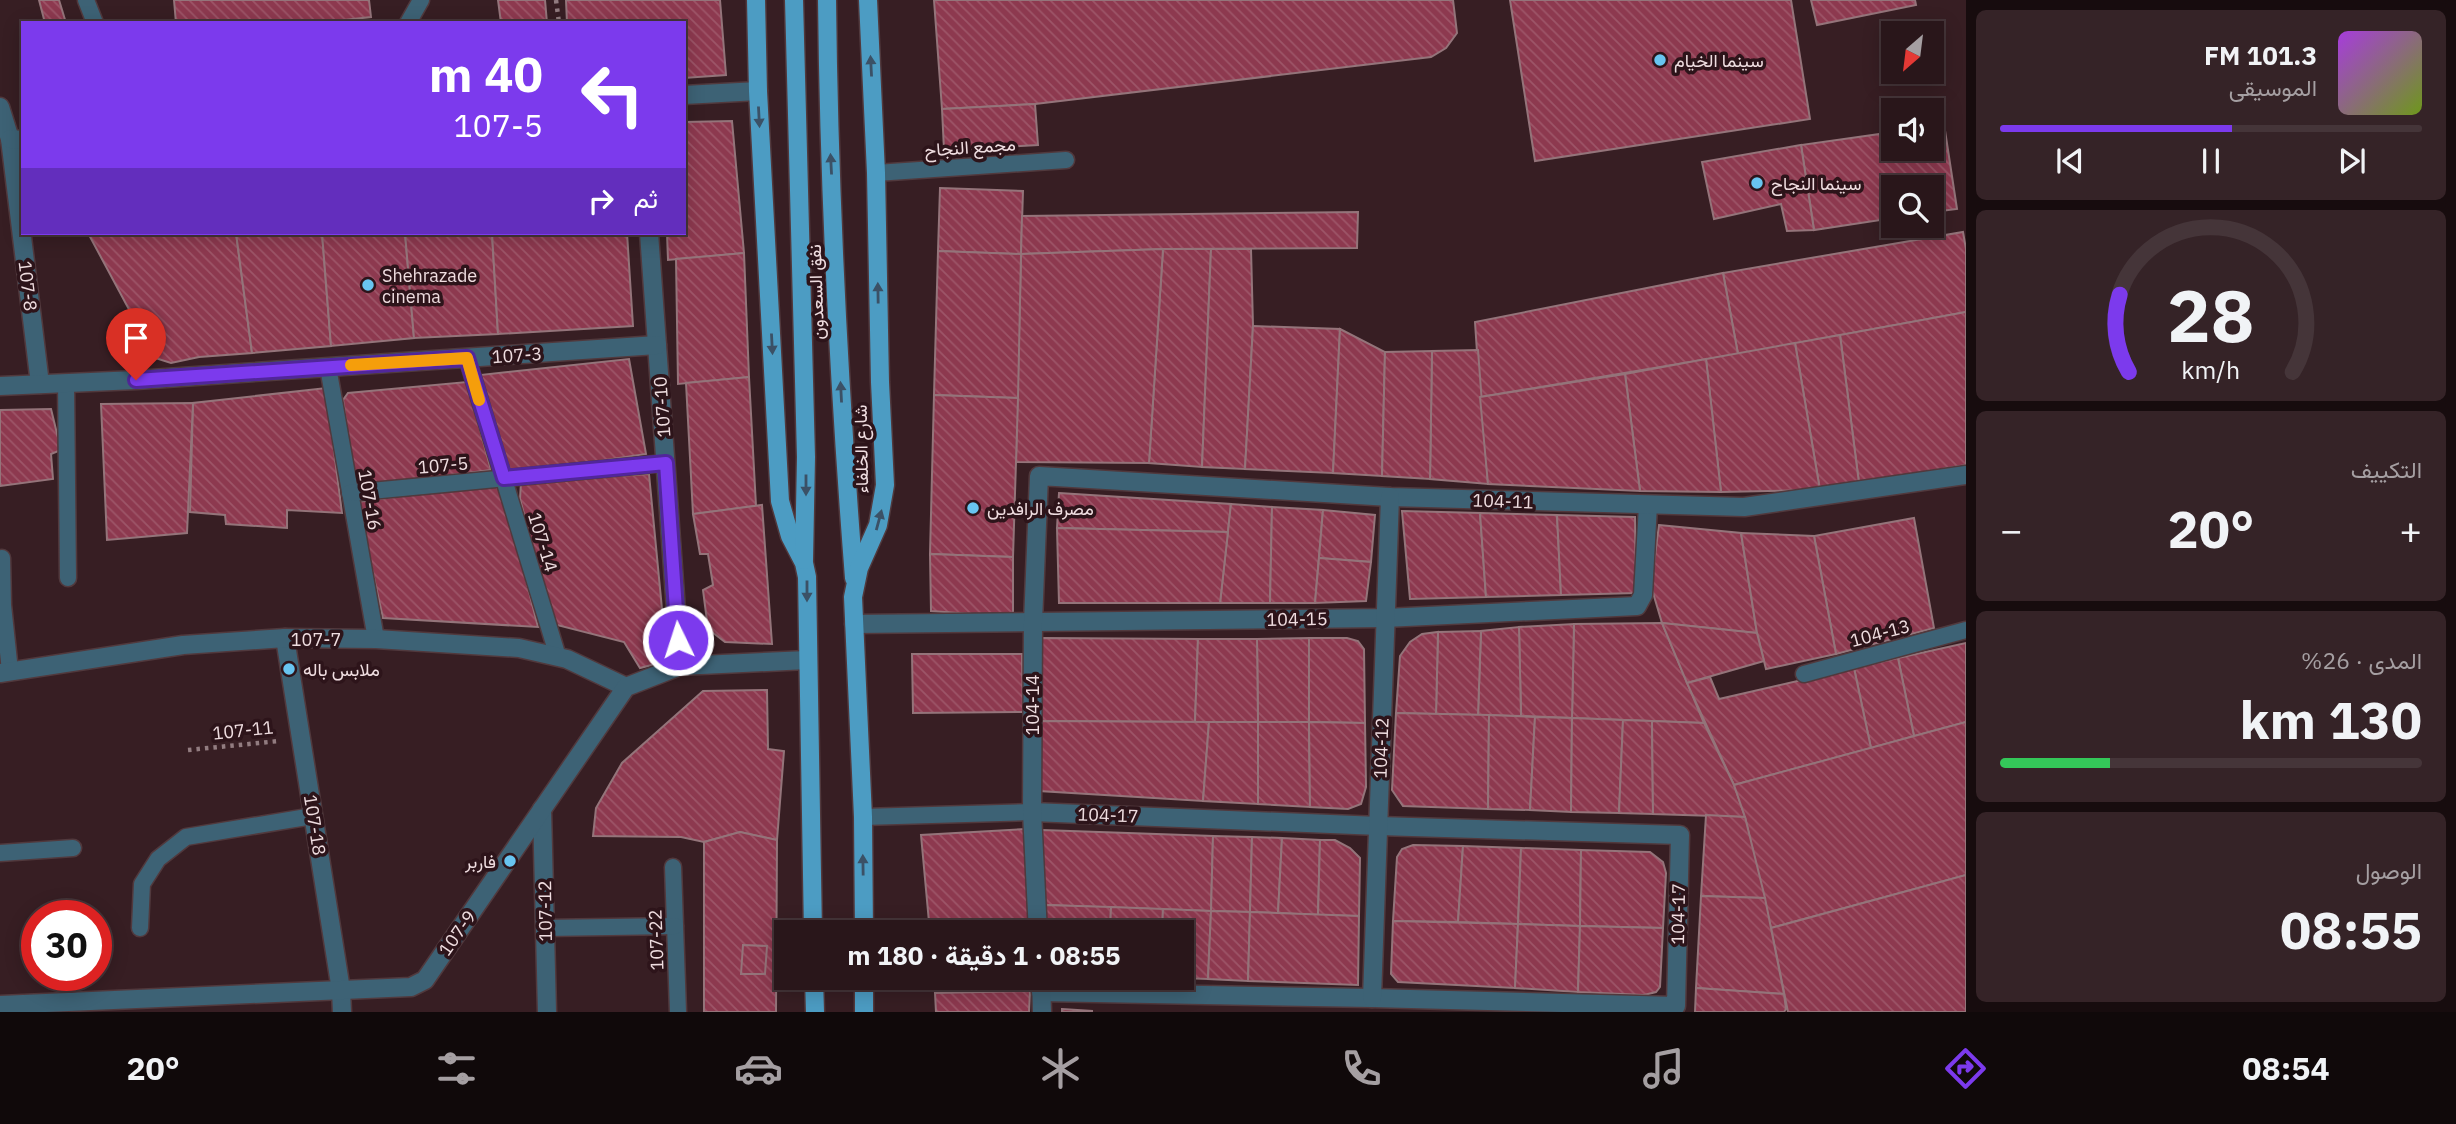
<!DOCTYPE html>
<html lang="ar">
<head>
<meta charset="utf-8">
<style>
  body { margin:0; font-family:"IBM Plex Sans",Vazirmatn,sans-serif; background:#352327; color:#f1f3f6; direction:rtl; height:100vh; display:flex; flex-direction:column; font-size:26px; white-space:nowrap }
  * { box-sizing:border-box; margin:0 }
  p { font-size:23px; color:#a59fa2 }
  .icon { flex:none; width:38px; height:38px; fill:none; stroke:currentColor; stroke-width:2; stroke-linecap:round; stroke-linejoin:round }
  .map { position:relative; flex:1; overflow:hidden; direction:ltr }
  .sheet { display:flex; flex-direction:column; gap:10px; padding:10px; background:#170c0e; width:490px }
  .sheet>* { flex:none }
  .top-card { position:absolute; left:21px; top:21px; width:665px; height:214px; border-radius:0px; box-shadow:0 4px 18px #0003,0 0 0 2px #453539; direction:rtl; background:#7c3aed; color:#fff; overflow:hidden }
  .needle { width:46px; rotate:208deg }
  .buttons { position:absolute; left:1881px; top:21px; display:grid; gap:14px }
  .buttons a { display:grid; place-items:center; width:63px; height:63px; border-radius:0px; background:#29161a; box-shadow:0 4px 18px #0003,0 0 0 2px #453539; font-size:35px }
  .speed { position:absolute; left:21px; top:900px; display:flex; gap:14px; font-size:35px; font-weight:700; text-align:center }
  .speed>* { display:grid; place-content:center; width:91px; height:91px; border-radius:50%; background:#29161a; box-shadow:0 4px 18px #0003,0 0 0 2px #453539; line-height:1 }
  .speed .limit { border:10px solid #d22; background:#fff; color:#111 }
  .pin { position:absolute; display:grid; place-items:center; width:60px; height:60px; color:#fff; margin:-72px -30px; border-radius:50% 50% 50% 0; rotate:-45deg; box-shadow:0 0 7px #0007 }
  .pin .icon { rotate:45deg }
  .me { position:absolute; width:77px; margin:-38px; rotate:356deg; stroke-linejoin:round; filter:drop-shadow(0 0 5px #0008) }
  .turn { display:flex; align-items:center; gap:24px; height:147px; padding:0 28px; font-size:32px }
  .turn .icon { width:91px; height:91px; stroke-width:2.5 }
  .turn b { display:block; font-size:49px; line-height:60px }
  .then { display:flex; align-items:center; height:66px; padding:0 28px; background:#0003; gap:14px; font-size:26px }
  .big { font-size:52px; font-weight:700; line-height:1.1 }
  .sheet .tile { flex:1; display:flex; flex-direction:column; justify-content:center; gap:10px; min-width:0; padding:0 24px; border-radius:10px; background:#352327 }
  .sheet .dial { align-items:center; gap:0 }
  .dial svg { height:182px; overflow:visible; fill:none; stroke:#453539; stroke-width:7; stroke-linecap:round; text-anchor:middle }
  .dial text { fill:#f1f3f6; stroke:none }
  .song { display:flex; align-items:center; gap:21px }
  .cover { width:84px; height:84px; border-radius:10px; background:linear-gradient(135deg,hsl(280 70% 55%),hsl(80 70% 35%)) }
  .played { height:7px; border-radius:4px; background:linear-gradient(90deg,#7c3aed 55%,#453539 55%) }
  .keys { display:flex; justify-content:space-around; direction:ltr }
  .heat { display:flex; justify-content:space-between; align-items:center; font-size:38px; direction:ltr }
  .charge { height:10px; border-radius:5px; background:linear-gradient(90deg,#34c759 26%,#453539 0) }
  .trip { position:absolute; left:774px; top:920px; width:420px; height:70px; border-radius:0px; background:#29161a; box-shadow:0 4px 18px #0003,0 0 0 2px #453539; font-weight:700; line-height:70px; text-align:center; direction:rtl }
  .dock { display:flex; height:112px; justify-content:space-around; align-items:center; background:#10090a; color:#a59fa2 }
  .dock .icon { width:49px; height:49px }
  .dock .current { color:#7c3aed }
  .dock b { font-size:32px; color:#f1f3f6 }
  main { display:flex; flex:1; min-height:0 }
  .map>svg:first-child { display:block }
  .building { fill:url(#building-back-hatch); stroke:#94747a; stroke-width:2 }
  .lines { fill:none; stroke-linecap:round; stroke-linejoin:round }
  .service-casing { stroke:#51393d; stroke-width:19 }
  .pedestrian-casing { stroke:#51393d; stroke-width:21 }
  .minor-casing { stroke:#51393d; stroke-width:21 }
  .primary-casing { stroke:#51393d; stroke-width:21 }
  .path { stroke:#927c80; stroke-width:4.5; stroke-dasharray:3.5 5; stroke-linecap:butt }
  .service { stroke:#3d6275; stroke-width:16 }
  .pedestrian { stroke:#3d6275; stroke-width:18 }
  .minor { stroke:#3d6275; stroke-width:18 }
  .primary { stroke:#4c9cc3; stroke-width:18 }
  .oneway { fill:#3b5166 }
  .route-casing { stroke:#51269a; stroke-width:18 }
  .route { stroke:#7c3aed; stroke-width:12 }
  .slow { stroke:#f59e0b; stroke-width:12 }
  .poi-dot { fill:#68c4f0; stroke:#2d141a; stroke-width:2.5 }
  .labels { text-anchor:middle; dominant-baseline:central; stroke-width:7; stroke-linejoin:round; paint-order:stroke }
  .poi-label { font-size:18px; fill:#efdde0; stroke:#2d141a; text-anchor:start }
  .street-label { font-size:18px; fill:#efdde0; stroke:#2d141a }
</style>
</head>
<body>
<main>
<section class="sheet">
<div class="tile">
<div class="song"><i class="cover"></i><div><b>101.3 FM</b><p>الموسيقى</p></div></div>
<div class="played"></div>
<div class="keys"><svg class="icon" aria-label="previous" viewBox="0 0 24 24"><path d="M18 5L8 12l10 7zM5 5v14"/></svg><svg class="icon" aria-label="pause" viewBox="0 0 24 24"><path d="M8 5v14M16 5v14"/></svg><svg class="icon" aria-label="next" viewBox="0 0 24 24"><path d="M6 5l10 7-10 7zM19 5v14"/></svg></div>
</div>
<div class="tile dial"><svg viewBox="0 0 100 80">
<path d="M14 69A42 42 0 1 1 86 69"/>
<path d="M14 69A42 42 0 0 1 10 35" stroke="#7c3aed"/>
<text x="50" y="56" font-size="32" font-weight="700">28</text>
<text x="50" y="72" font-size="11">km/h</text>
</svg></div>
<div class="tile"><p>التكييف</p>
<div class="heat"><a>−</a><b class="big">20°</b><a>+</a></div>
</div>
<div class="tile"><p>المدى · 26%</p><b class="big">130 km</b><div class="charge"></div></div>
<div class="tile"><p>الوصول</p><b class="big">08:55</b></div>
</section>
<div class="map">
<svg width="1966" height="1012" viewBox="0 0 1966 1012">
  <defs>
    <pattern id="building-back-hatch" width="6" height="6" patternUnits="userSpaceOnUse" patternTransform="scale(1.75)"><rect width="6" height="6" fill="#8d394f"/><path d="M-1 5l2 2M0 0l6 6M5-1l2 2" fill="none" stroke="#9d5568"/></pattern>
  </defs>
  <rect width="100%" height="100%" fill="#371e23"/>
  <g class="building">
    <path d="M39,0H59L66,23H45Z"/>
    <path d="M174,0H369L371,17L316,23H176Z"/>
    <path d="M498,0H545L547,23H501Z"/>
    <path d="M566,0H720L726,75L684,78V23H567Z"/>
    <path d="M934,0H1453L1457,33L1446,48L1431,57L1035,104L942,109Z"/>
    <path d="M1510,0H1791L1810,119L1535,161Z"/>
    <path d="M1811,0H1915L1916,5L1817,25Z"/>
    <path d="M1035,104L1038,145L944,150L942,109Z"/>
    <path d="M732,121L744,253L668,260L667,233H684V122Z"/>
    <path d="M1944,124L1957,209L1932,212V187H1894V218L1814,230L1801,145L1894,132V149H1932V126Z"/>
    <path d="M1801,145L1814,230L1787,231L1781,204L1714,219L1702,162Z"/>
    <path d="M940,188L1023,191L1021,254L938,251Z"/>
    <path d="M1358,212L1357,248L1163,249L1021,254L1022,216Z"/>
    <path d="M1963,232L1966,249V312L1738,354L1723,273Z"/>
    <path d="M88,233H236L252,353L199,357L171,363L155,358Z"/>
    <path d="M236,233H322L331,346L252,353Z"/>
    <path d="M322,233H405L414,338L331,346Z"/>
    <path d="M405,233H492L498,334L414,338Z"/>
    <path d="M492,233H627L633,326L498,334Z"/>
    <path d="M1163,249H1211L1202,467L1149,463Z"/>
    <path d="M1163,249L1149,463L1016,462L1021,254Z"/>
    <path d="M1211,249H1251L1253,326L1245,469L1202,467Z"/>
    <path d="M938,251L1021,254L1018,398L934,395Z"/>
    <path d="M744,253L749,377L678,384L676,259Z"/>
    <path d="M1723,273L1738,354L1480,397L1475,322Z"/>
    <path d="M1966,312V465L1859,483L1840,335Z"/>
    <path d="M1253,326L1340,329L1333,473L1245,469Z"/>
    <path d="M1340,329L1385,352L1382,476L1333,473Z"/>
    <path d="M1840,335L1859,483L1820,490L1795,343Z"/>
    <path d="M1795,343L1820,490L1721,492L1706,359Z"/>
    <path d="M1478,350L1488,484L1430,479L1432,351Z"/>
    <path d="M1432,351L1430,479L1382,476L1385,352Z"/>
    <path d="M629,359L646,454L511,474L480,375Z"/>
    <path d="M1706,359L1721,492L1640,491L1625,374Z"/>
    <path d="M1625,374L1640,491L1488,484L1480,397Z"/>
    <path d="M749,377L756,506L693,514L686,383Z"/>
    <path d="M467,382L491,470L363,486L354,481L343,400L348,393Z"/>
    <path d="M326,388L342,513L287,510V528L226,524L225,515L190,512L193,403Z"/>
    <path d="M934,395L1018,398L1013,557L930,554Z"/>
    <path d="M193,403L187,533L107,540L101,404Z"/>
    <path d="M51,409L61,450L51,454L53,479L0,486V410Z"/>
    <path d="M649,474L667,661L640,668L624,642L553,624L520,499L521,482Z"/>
    <path d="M492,484L504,493L538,627L383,618L357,502Z"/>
    <path d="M1059,493L1231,504L1228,532L1057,528Z"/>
    <path d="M1231,504L1272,507L1270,603H1220Z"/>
    <path d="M762,505L772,644L725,642L708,629L703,590L713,585L708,554H700L693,514Z"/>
    <path d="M1272,507L1323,510L1315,603H1270Z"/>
    <path d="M1323,510L1375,515L1371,562L1319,558Z"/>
    <path d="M1402,511L1480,513L1486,597L1410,599Z"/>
    <path d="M1480,513L1557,515L1561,595L1486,597Z"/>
    <path d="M1557,515L1635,517L1636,593L1561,595Z"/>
    <path d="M1914,518L1934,628L1836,654L1814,536Z"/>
    <path d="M1659,525L1741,533L1757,633L1662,623L1651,586Z"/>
    <path d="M1057,528L1228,532L1220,603H1059Z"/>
    <path d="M1741,533L1814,536L1836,654L1766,669L1757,633Z"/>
    <path d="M930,554L1013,557V617L931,611Z"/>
    <path d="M1319,558L1371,562L1366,601L1315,603Z"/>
    <path d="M1662,623L1704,723L1572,718L1574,624Z"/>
    <path d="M1662,623L1757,633L1764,661L1687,683Z"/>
    <path d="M1574,624L1572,718L1521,716L1519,627Z"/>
    <path d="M1519,627L1521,716L1478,715L1481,631Z"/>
    <path d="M1481,631L1478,715L1436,714L1438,632Z"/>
    <path d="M1438,632L1436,714L1396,713L1400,656L1410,642L1422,634Z"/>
    <path d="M1042,638L1198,639L1195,722L1040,721Z"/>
    <path d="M1309,638V722H1258L1257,639Z"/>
    <path d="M1309,638H1347L1358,641L1364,649L1365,723L1309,722Z"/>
    <path d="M1198,639H1257L1258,722H1195Z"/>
    <path d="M1966,643V722L1914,736L1898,658Z"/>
    <path d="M912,654H1022L1023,712L913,713Z"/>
    <path d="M1898,658L1914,736L1871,748L1854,668Z"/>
    <path d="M1854,668L1871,748L1734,785L1687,683L1710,677L1719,699Z"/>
    <path d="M767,690L768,749L784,751L777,840L740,832L704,842L681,837L593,836L596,808L622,763L703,691Z"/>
    <path d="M1396,713L1489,715L1488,809L1403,806L1392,790Z"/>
    <path d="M1489,715L1535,717L1530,810L1488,809Z"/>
    <path d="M1535,717L1572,718L1571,812L1530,810Z"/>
    <path d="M1572,718L1623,720L1619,813L1571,812Z"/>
    <path d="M1623,720L1652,721L1653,814L1619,813Z"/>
    <path d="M1040,721L1209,722L1203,801L1039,791Z"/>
    <path d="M1652,721L1704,723L1734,785L1745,817L1653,814Z"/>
    <path d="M1209,722H1258V804L1203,801Z"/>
    <path d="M1258,722H1309L1310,807L1258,804Z"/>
    <path d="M1309,722L1365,723L1366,787L1361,804L1348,809L1310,807Z"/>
    <path d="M1966,722V875L1771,928L1745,817L1734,785Z"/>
    <path d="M1706,815L1745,817L1765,898L1701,896Z"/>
    <path d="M1026,829L1029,933H930L921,835Z"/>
    <path d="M1042,830L1213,836L1211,911L1045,905Z"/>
    <path d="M740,832L777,840L776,1012H704V842Z"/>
    <path d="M1213,836L1252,837L1250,912L1211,911Z"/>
    <path d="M1252,837L1282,838L1278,913L1250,912Z"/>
    <path d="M1282,838L1320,840L1318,915L1278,913Z"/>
    <path d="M1320,840H1335L1350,848L1360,858L1359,916L1318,915Z"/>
    <path d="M1413,845L1463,846L1458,922L1393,921L1397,857L1402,849Z"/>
    <path d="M1463,846L1521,848L1518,924L1458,922Z"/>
    <path d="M1521,848L1581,850L1580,926L1518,924Z"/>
    <path d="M1581,850L1650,852L1663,862L1666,873L1663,928L1580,926Z"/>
    <path d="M1966,875V1012H1788L1771,928Z"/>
    <path d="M1701,896L1765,898L1784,994L1696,988Z"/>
    <path d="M1045,905L1111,907L1110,933H1046Z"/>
    <path d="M1111,907L1163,909L1162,933H1110Z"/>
    <path d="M1163,909L1211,911L1208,979L1181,978V933H1162Z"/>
    <path d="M1211,911L1250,912L1248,981L1208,979Z"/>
    <path d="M1250,912L1359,916L1358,985L1248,981Z"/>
    <path d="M1393,921L1518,924L1515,988L1398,982L1391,974Z"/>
    <path d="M1518,924L1580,926L1578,992L1515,988Z"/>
    <path d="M1580,926L1663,928L1660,987L1656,992L1644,995L1578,992Z"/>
    <path d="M743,945L767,946L765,974H741Z"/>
    <path d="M934,978H1030V991L935,993Z"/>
    <path d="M1696,988L1784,994L1786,1009L1784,1012H1695Z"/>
    <path d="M1030,991L1029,1012H936L935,993Z"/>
    <path d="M1062,1009L1092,1011V1012H1062Z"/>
  </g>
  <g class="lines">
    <defs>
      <g id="service">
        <path d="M86,0L95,23"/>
        <path d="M408,23L421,0"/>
        <path d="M876,173L1066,160"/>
        <path d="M467,358L558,657"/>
        <path d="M328,367L376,639"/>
        <path d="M66,383L68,578"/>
        <path d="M350,493L665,463"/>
        <path d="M2,558L3,605L10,671"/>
        <path d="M1804,674L1966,630"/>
        <path d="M863,817L1032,812"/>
        <path d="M0,853L73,848"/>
        <path d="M673,867L678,1012"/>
        <path d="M140,928L142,884L158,859L186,837L313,816"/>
        <path d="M545,928L675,926"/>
      </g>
      <path id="pedestrian" d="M0,107L10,139L40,384"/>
      <g id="minor">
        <path d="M684,95L758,91"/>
        <path d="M10,139L23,140"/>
        <path d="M649,233L680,666"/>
        <path d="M0,386L136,380L657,345"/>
        <path d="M854,624L1385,618L1637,606L1643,595L1648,505"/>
        <path d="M285,638L341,990L342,1012"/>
        <path d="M0,673L183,645L285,638L376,639L519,648L567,659L626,687"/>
        <path d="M542,809L547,1012"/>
        <path d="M1032,812L1379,826L1680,835L1676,1006L1372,998L1041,992"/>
        <path d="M1038,933L1032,812L1033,622L1039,476L1390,497L1744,507L1966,475"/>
        <path d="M1041,978L1042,1012"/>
        <path d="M1372,998L1390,497"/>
        <path d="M0,1005L411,987L425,980L626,687L680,666L807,660"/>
      </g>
      <g id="primary">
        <path d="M756,0L758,91L780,501L790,536L804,563L807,577L813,933"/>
        <path d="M794,0L806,457L804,560"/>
        <path d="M827,0C829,193 839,386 854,578"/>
        <path d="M864,933L863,817L853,597L859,568L878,525L885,485L880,382L876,173L868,0"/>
        <path d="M814,978L815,1012"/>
        <path d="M864,978V1012"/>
      </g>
    </defs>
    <use href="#service" class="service-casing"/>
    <use href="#pedestrian" class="pedestrian-casing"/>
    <use href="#minor" class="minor-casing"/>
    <use href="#primary" class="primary-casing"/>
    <g class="path">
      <path d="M556,0L559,23"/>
      <path d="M188,750L279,741"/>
    </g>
    <use href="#service" class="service"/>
    <use href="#pedestrian" class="pedestrian"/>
    <use href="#minor" class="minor"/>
    <use href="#primary" class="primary"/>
  </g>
  <defs><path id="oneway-solid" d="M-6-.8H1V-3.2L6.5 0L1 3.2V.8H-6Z" transform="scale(1.75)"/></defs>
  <g class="oneway">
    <use href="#oneway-solid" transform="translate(871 66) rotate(-93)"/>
    <use href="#oneway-solid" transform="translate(759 117) rotate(87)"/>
    <use href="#oneway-solid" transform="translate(831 164) rotate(-93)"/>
    <use href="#oneway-solid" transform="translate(878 293) rotate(-91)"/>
    <use href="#oneway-solid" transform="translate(772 344) rotate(87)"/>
    <use href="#oneway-solid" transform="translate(841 392) rotate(-93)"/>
    <use href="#oneway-solid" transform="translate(806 485) rotate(90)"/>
    <use href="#oneway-solid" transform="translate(879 520) rotate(-75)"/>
    <use href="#oneway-solid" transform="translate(807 591) rotate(90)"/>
    <use href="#oneway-solid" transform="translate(863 865) rotate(-91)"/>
  </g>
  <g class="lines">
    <defs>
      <path id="route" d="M136,380L467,358L504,478L666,463L678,640"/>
    </defs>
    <use href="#route" class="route-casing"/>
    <use href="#route" class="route"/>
    <path class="slow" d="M351,365L467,358L479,400"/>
  </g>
  <g class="poi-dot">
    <circle cx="1660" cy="60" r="7"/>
    <circle cx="1757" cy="183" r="7"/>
    <circle cx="368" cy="285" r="7"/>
    <circle cx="973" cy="508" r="7"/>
    <circle cx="289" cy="669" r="7"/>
    <circle cx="510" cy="861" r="7"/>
  </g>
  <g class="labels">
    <g class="poi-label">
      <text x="1674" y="60">سينما الخيام</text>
      <text x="1771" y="183">سينما النجاح</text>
      <text x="382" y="275">Shehrazade<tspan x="382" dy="21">cinema</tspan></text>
      <text x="987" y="508">مصرف الرافدين</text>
      <text x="303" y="669">ملابس باله</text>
      <text x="496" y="861" text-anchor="end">فاربر</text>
    </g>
    <g class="street-label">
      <text transform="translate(970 147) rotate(-4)">مجمع النجاح</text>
      <text transform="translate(28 286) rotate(83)">107-8</text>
      <text transform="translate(816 292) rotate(-92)">نفق السعدون</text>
      <text transform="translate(517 355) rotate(-4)">107-3</text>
      <text transform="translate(662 407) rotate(-94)">107-10</text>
      <text transform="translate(861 449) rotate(-91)">شارع الخلفاء</text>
      <text transform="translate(443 465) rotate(-5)">107-5</text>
      <text transform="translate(370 500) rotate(80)">107-16</text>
      <text transform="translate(1503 501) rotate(2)">104-11</text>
      <text transform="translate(543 542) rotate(73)">107-14</text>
      <text transform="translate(1297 619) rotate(-1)">104-15</text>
      <text transform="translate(1880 633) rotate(-15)">104-13</text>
      <text x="316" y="639">107-7</text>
      <text transform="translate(1032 705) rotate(-90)">104-14</text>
      <text transform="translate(243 730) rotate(-6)">107-11</text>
      <text transform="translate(1381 748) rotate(-88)">104-12</text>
      <text transform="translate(1108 815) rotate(2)">104-17</text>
      <text transform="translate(315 825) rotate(81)">107-18</text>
      <text transform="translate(545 911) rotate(-91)">107-12</text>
      <text transform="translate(1678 914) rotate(-89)">104-17</text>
      <text transform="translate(457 933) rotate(-55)">107-9</text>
      <text transform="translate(656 940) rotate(-92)">107-22</text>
    </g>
  </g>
</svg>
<div class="buttons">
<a><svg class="needle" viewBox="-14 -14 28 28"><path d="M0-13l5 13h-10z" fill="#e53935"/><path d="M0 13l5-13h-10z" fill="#a59fa2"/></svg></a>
<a><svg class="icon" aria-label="sound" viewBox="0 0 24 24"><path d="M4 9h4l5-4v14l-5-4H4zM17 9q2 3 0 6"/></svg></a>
<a><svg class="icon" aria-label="search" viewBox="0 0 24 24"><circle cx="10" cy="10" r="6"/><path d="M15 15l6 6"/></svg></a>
</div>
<div class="speed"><div class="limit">30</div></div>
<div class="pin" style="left:136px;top:380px;background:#d93025"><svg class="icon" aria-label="arrive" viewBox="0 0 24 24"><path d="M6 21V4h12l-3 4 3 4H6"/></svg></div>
<svg class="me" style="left:678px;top:640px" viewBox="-20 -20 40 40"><circle r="17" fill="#7c3aed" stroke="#fff" stroke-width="3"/><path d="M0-11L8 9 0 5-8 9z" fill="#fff"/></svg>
<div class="trip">08:55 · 1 دقيقة · 180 m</div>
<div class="top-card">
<div class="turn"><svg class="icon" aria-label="left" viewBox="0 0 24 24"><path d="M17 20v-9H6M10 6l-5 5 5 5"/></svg><div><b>40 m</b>107-5</div></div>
<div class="then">ثم<svg class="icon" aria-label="right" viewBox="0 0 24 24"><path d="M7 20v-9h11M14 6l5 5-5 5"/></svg></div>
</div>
</div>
</main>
<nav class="dock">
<b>08:54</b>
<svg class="icon current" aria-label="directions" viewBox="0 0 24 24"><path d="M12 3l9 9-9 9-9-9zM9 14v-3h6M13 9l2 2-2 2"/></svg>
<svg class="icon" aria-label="music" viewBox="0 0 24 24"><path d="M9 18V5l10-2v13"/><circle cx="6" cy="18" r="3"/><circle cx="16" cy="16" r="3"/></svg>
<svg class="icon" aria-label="phone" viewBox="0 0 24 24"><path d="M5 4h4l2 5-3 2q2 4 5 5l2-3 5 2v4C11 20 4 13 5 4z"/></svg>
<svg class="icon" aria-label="climate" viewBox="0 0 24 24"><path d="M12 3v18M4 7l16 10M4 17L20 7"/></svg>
<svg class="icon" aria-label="car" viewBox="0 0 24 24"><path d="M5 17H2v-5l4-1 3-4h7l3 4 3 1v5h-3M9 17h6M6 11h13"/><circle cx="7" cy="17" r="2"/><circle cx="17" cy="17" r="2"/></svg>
<svg class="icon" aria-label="filters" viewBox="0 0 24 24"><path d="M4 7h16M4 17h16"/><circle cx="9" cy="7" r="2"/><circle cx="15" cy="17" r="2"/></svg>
<b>20°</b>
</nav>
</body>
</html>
